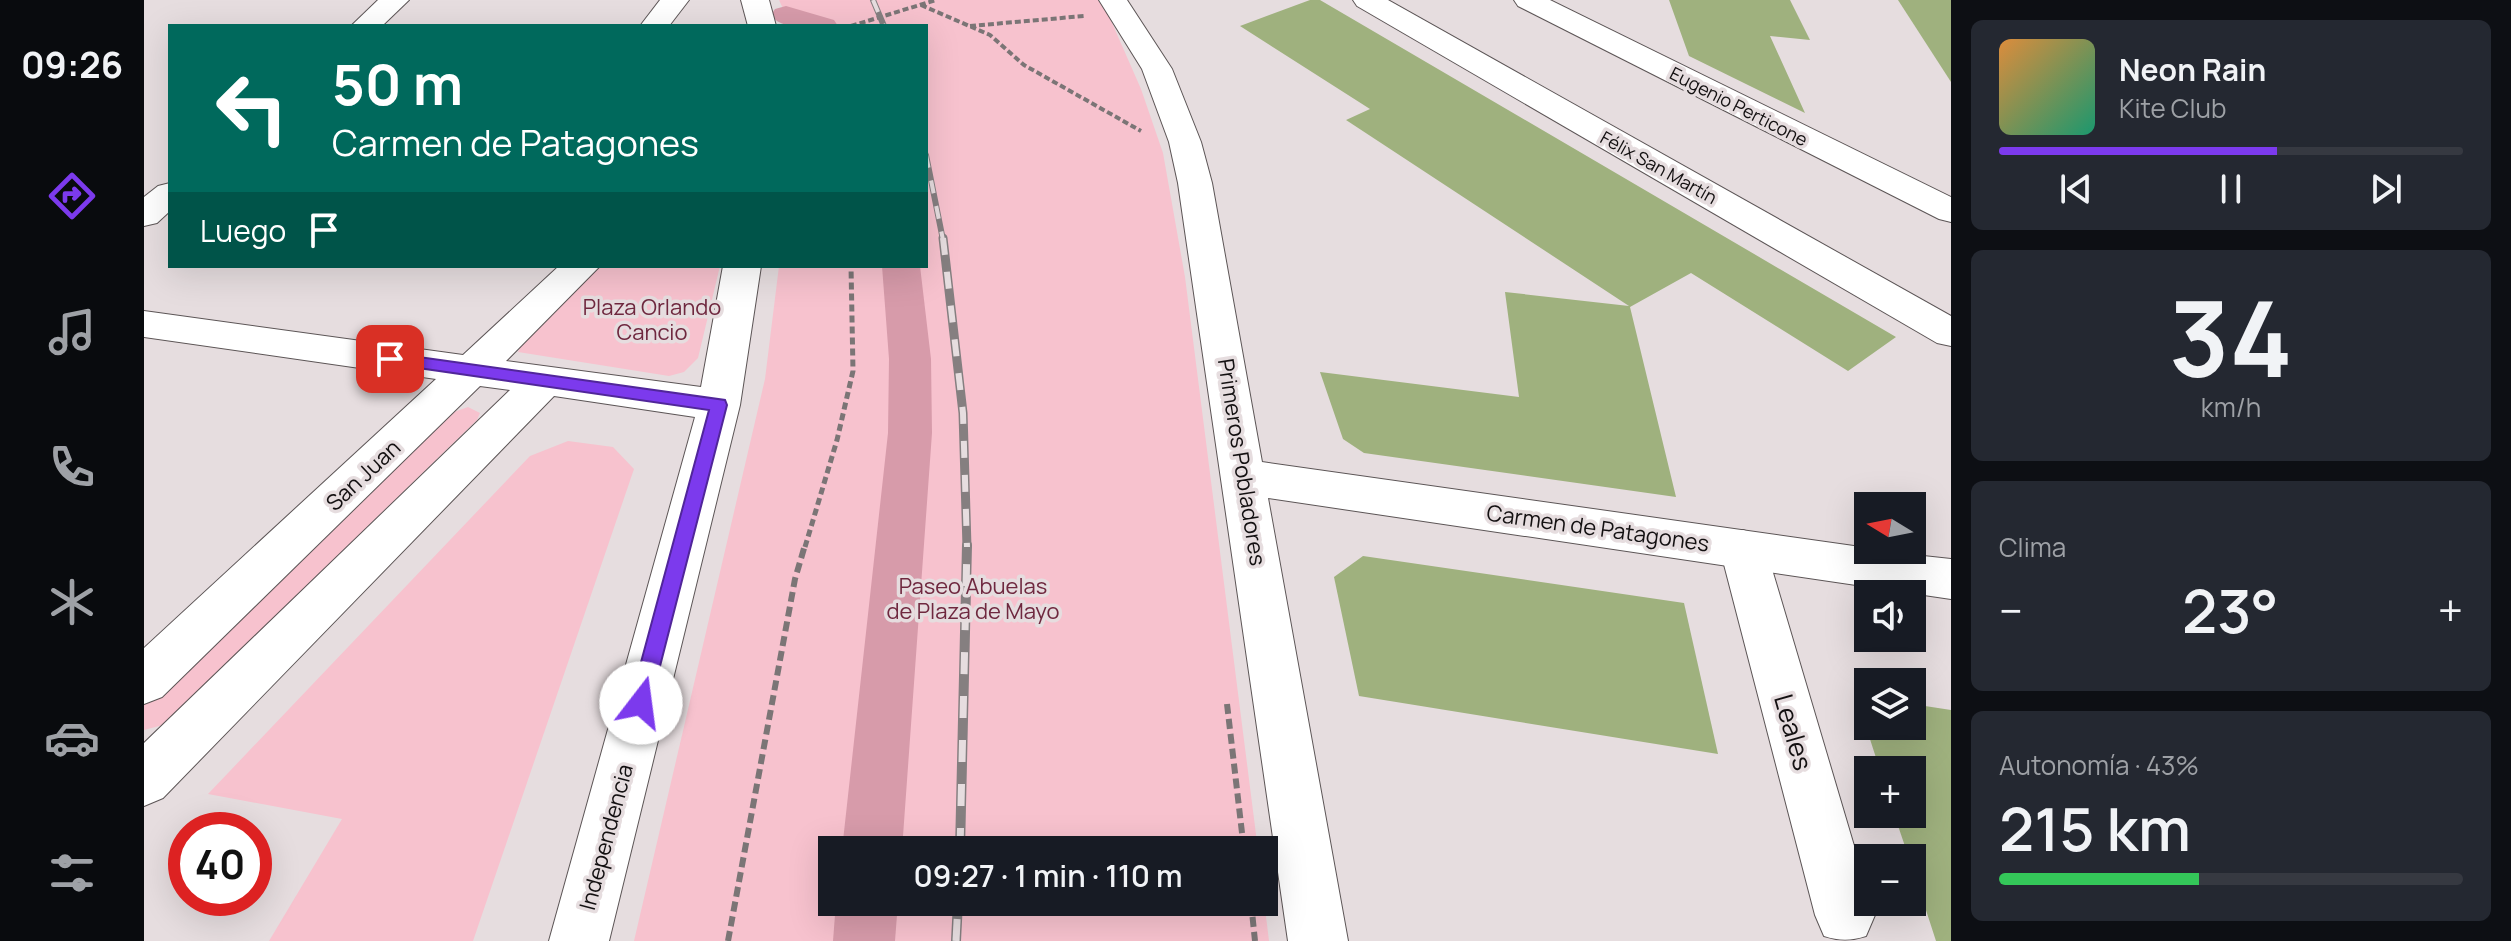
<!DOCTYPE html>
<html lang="es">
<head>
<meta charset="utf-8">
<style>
  body { margin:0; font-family:Manrope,sans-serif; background:#242831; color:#f1f3f6; height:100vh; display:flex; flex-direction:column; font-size:30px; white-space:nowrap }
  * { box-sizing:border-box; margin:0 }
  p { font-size:26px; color:#9ea1a6 }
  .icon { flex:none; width:44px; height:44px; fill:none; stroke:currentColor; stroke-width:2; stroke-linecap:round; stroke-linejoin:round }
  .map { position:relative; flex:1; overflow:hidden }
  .panel { display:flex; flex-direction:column; gap:20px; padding:20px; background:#0d0f14; width:560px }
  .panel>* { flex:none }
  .hud { position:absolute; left:24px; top:24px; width:760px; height:244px; border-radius:0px; box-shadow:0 8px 32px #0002; background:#00695c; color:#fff; overflow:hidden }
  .needle { width:52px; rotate:280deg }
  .controls { position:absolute; left:1710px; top:492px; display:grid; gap:16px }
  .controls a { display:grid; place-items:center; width:72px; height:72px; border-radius:0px; background:#171b24; box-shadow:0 8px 32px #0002; font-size:40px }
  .speed { position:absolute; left:24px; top:812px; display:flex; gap:16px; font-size:40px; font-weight:700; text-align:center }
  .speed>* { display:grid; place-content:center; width:104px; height:104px; border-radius:50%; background:#171b24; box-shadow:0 8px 32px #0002; line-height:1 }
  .speed .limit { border:12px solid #d22; background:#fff; color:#111 }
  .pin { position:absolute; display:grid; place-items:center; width:68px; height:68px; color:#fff; margin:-34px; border-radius:16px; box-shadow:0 4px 12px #0006 }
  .me { position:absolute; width:88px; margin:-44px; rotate:15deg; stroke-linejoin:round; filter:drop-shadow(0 0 6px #0008) }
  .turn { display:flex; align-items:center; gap:28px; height:168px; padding:0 32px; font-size:36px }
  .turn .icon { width:104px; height:104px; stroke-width:2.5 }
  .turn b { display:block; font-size:56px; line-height:68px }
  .then { display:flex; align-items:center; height:76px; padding:0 32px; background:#0003; gap:16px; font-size:30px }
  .big { font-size:60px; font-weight:600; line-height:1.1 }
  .panel .card { flex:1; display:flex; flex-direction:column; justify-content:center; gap:12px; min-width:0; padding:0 28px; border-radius:12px; background:#242831 }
  .panel .dial { align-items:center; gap:0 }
  .dial b { font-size:104px; line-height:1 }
  .song { display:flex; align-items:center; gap:24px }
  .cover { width:96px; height:96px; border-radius:12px; background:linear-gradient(135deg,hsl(30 70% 55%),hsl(160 70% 35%)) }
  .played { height:8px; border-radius:4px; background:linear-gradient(90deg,#7c3aed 60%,#363941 60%) }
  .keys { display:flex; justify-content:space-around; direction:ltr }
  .heat { display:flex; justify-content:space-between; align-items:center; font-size:44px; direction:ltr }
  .charge { height:12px; border-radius:6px; background:linear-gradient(90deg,#34c759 43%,#363941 0) }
  .trip { position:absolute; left:674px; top:836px; width:460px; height:80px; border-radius:0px; background:#171b24; box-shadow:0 8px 32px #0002; font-weight:600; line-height:80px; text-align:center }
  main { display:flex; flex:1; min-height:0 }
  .menu { display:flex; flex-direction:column; width:144px; justify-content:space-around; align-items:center; background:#090b0e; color:#9ea1a6 }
  .menu .icon { width:56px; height:56px }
  .menu .on { color:#7c3aed }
  .menu b { font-size:36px; color:#f1f3f6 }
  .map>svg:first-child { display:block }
  .green { fill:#f7c2ce }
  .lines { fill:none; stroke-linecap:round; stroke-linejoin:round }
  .canal { fill:#d79baa; fill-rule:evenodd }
  .building { fill:#9fb17e }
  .minor-casing { stroke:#5c5556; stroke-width:2 }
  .major-casing { stroke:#5c5556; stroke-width:2 }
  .highway-casing { stroke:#5c5556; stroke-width:2 }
  .path-far2 { stroke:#7b7576; stroke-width:4; stroke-dasharray:6 3; stroke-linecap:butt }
  .path-far1 { stroke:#7b7576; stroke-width:5; stroke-dasharray:7 4; stroke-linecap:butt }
  .path { stroke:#7b7576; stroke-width:6; stroke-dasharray:10 5; stroke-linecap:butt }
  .minor { fill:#fff; fill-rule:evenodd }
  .major { fill:#fff; fill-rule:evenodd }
  .highway { fill:#fff; fill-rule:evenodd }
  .rail-far2-casing { stroke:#857f80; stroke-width:6 }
  .rail-far1-casing { stroke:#857f80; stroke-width:9 }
  .rail-casing { stroke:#857f80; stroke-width:10 }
  .rail-far2 { stroke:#e6dddf; stroke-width:4; stroke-dasharray:13; stroke-linecap:butt }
  .rail-far1 { stroke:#e6dddf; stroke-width:6; stroke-dasharray:17; stroke-linecap:butt }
  .rail { stroke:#e6dddf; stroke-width:7; stroke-dasharray:22; stroke-linecap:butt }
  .route { fill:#7c3aed; stroke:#51269a; stroke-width:2 }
  .labels { text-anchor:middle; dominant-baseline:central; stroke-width:7; stroke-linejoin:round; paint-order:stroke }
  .far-street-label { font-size:18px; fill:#131011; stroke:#e6dddf }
  .park-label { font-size:22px; fill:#6f283f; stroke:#e6dddf }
  .street-label { font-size:22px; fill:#131011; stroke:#e6dddf }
  .near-street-label { font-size:26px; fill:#131011; stroke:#e6dddf }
</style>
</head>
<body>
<main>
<nav class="menu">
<b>09:26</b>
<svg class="icon on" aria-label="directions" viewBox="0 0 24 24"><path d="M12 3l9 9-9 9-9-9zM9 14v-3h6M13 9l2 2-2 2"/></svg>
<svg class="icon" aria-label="music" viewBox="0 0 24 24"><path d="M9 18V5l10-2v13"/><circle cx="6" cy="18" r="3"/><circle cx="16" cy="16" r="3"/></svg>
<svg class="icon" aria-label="phone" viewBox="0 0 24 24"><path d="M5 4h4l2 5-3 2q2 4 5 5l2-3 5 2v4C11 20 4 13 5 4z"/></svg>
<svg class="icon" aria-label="climate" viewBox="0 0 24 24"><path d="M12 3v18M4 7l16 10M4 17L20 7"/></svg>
<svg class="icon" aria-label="car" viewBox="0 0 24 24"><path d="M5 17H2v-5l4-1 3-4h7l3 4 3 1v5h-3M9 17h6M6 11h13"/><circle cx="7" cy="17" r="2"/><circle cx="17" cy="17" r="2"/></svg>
<svg class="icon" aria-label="filters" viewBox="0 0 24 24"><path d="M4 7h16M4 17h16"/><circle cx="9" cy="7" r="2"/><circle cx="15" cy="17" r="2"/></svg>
</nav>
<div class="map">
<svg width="1807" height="941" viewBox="0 0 1807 941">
  <rect width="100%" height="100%" fill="#e6dddf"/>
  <g class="green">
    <path d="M635,0H958L997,89L1019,153L1041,277L1114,850H688V902L1120,900L1125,941H490L621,379L635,266H782V26H647Z"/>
    <path d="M456,266H576L554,358L540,372L525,376L374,352L378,343Z"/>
    <path d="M324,407L336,413L333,420L19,725L0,730V704L310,412Z"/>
    <path d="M424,441L469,447L490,469L329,941H125L198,819L64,794L386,456Z"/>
  </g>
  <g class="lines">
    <g class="canal">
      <path d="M642,6L690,20L694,26C675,26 639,33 627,15L631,9Z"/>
      <path d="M738,266H776L787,359L788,433L758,850H698L744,433L745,359Z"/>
      <path d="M692,902H754L751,941H689Z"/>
    </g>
  </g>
  <g class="building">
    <path d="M1166,0H1176L1752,337L1704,371L1547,273L1486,307L1532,497L1220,453L1199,439L1176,372L1375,397L1361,292L1485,306L1202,120L1226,109L1096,26Z"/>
    <path d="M1525,0H1646L1666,40L1626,36L1661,113L1545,56Z"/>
    <path d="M1754,0H1807V82Z"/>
    <path d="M1219,556L1540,603L1574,754L1215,696L1190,577Z"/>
    <path d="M1712,696L1724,698V726H1768V704L1807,710V941H1792L1768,867V858H1765L1750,814H1768V770H1736Z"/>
  </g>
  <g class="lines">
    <defs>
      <g id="minor">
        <path d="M234,0H265L238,26H207Z"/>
        <path d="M516,0H545L525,26H496Z"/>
        <path d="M597,0H625L632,26H604Z"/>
        <path d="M26,183V211L13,223L0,226V197L14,186Z"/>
        <path d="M415,266H456L362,361L557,387L579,266H617L596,405L465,941H405L551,417L410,396L19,798L0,806V743L366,390L336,386L18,697L0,704V648L292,379L0,337V311L319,355Z"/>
        <path d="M1599,530L1615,536L1622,549L1724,893V902L1731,915L1722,936C1707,941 1695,941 1680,936L1671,915L1576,549L1583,536Z"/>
      </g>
      <path id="major" d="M955,0H983L1028,69L1057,142L1068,183L1118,462L1724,548V550L1807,559V599L1124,498L1204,941H1144L1034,183L1025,142L998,69Z"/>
      <g id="highway">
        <path d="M1209,0H1244L1807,316V346L1793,343L1213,6Z"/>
        <path d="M1370,0H1406L1807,197V222L1795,219L1374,6Z"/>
      </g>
    </defs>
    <use href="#minor" class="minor-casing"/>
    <use href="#major" class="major-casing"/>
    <use href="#highway" class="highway-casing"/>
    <g class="path-far2">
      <path d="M777,5L846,35L880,65L997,131"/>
      <path d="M707,26L792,0"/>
      <path d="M826,26L940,16"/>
    </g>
    <path class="path-far1" d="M661,547L693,440L709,371L707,266"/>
    <g class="path">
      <path d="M1083,704L1100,850"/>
      <path d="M1107,902L1111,941"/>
      <path d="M584,941L651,579L661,545"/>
    </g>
    <use href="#minor" class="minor"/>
    <use href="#major" class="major"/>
    <use href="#highway" class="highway"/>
    <defs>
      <g id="rail-far2">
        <path d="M729,0L740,26"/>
        <path d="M782,155L799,240"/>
      </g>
      <path id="rail-far1" d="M799,238L819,413L823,547"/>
      <g id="rail">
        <path d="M816,850L823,545"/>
        <path d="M812,941L814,902"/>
      </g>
    </defs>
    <use href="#rail-far2" class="rail-far2-casing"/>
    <use href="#rail-far1" class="rail-far1-casing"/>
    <use href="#rail" class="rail-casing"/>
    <use href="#rail-far2" class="rail-far2"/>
    <use href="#rail-far1" class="rail-far1"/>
    <use href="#rail" class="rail"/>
  </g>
  <path class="route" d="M246,353L581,400L583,405L505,709L497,712L490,709L486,703L565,410L240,363L238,359L240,355Z"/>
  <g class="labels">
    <g class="far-street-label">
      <text transform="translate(1595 106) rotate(27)">Eugenio Perticone</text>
      <text transform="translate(1515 167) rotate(29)">Félix San Martín</text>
    </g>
    <g class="park-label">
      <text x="508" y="307">Plaza Orlando<tspan x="508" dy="25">Cancio</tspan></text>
      <text x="829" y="586">Paseo Abuelas<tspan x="829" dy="25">de Plaza de Mayo</tspan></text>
    </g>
    <g class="street-label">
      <text transform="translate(1098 462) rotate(81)">Primeros Pobladores</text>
      <text transform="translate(219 475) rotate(-43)">San Juan</text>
      <text transform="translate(1454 528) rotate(8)">Carmen de Patagones</text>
      <text transform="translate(462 837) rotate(-75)">Independencia</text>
    </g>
    <g class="near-street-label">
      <text transform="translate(1650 732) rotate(74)">Leales</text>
    </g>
  </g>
</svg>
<div class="controls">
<a><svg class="needle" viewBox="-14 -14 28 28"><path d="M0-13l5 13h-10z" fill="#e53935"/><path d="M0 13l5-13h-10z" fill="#9ea1a6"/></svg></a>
<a><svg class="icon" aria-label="sound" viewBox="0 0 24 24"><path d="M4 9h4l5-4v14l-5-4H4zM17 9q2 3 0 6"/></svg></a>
<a><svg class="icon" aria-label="layers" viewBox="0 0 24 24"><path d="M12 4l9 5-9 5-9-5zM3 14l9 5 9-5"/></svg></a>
<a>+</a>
<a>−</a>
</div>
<div class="speed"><div class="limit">40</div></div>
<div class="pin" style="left:246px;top:359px;background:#d93025"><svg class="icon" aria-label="arrive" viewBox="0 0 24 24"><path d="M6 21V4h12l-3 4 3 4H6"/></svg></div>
<svg class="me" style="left:497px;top:703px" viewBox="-20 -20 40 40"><circle r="19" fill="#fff"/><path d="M0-13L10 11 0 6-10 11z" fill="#7c3aed"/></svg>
<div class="trip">09:27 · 1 min · 110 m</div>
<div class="hud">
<div class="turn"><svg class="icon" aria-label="left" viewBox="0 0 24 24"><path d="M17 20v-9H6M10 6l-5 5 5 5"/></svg><div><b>50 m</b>Carmen de Patagones</div></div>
<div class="then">Luego<svg class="icon" aria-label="arrive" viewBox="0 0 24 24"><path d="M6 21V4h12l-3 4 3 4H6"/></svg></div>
</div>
</div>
<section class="panel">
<div class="card">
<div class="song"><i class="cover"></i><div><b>Neon Rain</b><p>Kite Club</p></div></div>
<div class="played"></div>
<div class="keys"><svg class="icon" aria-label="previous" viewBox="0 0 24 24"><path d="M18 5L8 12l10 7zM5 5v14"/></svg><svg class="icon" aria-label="pause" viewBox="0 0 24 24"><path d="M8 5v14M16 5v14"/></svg><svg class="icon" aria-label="next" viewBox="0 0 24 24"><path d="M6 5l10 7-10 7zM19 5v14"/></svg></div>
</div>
<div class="card dial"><b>34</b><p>km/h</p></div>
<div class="card"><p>Clima</p>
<div class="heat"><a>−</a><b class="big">23°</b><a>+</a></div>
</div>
<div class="card"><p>Autonomía · 43%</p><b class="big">215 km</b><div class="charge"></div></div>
</section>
</main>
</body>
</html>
